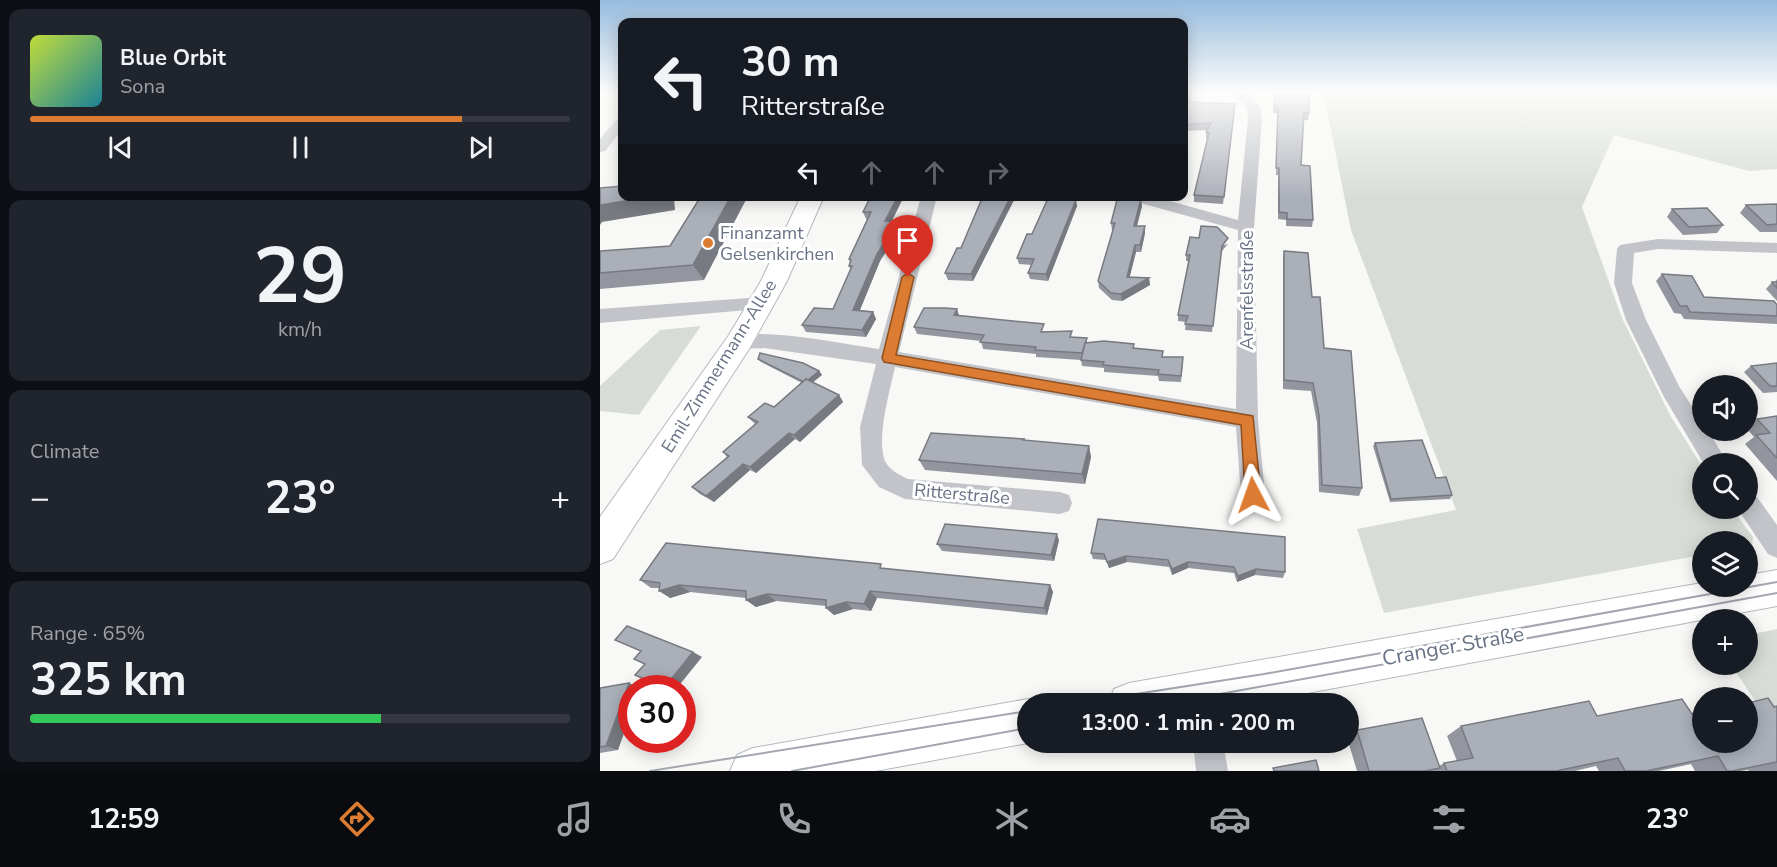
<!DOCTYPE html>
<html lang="en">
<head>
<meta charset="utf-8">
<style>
  body { margin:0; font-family:"Nunito Sans",sans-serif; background:#20242c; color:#f1f3f6; height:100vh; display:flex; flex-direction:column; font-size:22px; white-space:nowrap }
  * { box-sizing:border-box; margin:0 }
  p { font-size:20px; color:#9ea1a6 }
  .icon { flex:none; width:33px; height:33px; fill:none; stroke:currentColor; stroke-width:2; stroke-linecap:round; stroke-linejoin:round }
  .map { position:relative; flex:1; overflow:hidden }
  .sheet { display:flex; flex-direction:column; gap:9px; padding:9px; background:#0d0f14; width:600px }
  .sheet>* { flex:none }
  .top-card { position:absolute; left:18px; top:18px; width:570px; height:183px; border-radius:12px; box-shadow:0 3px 15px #0003; background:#171b24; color:#f1f3f6; overflow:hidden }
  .buttons { position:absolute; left:1092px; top:375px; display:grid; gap:12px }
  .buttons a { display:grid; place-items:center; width:66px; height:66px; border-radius:50%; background:#171b24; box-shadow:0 3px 15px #0003; font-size:30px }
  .speed { position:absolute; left:18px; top:675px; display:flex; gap:12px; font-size:30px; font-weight:700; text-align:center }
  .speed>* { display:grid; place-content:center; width:78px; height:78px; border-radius:50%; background:#171b24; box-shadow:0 3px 15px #0003; line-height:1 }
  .speed .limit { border:9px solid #d22; background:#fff; color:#111 }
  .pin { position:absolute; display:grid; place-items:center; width:51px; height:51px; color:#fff; margin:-62px -26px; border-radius:50% 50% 50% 0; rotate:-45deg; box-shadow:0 0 6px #0007 }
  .pin .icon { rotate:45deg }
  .me { position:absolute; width:66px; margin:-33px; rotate:356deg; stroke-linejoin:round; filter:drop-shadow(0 0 4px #0008) }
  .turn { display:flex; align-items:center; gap:21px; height:126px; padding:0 24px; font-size:27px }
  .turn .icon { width:78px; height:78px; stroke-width:2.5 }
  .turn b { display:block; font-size:42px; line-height:51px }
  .lanes { display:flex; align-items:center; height:57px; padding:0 24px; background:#0003; justify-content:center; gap:30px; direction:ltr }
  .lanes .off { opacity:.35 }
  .big { font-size:45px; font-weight:700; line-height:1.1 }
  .sheet .widget { flex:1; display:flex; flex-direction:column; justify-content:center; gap:9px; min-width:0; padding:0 21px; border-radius:12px; background:#20242c }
  .sheet .dial { align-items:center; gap:0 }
  .dial b { font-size:78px; line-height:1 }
  .song { display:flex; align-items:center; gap:18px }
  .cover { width:72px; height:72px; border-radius:9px; background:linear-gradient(135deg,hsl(70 70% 55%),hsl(190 70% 35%)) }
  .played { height:6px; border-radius:3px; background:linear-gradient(90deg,#dc7c33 80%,#363941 80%) }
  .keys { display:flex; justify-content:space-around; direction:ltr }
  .heat { display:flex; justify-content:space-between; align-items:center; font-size:33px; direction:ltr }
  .charge { height:9px; border-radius:4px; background:linear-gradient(90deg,#34c759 65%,#363941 0) }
  .trip { position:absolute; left:417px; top:693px; width:342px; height:60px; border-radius:30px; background:#171b24; box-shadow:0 3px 15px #0003; font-weight:700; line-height:60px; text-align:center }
  .tab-bar { display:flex; height:96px; justify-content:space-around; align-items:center; background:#090b0e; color:#9ea1a6 }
  .tab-bar .icon { width:42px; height:42px }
  .tab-bar .on { color:#dc7c33 }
  .tab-bar b { font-size:27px; color:#f1f3f6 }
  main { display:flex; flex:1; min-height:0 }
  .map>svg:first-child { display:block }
  .green { fill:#d7ddd6 }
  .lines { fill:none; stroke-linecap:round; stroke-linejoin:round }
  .secondary-casing { stroke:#b4b8be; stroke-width:2 }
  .minor { fill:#c2c4c9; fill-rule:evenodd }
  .secondary { fill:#fff; fill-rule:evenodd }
  .tram { stroke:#a3a7af; stroke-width:2 }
  .wall { fill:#93969e }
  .shaded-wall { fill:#787a81 }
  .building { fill:#abafb8; stroke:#787a81; stroke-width:1.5 }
  .route { fill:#dc7c33; stroke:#8f5121; stroke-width:1.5 }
  .poi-dot { fill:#dc7c33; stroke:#fff; stroke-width:2 }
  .labels { text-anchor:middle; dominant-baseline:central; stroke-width:6; stroke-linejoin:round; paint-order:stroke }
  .poi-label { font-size:18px; fill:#697386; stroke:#fff; text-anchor:start }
  .street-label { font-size:18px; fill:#697386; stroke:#fff }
  .near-street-label { font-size:21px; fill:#697386; stroke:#fff }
</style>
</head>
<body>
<main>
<section class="sheet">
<div class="widget">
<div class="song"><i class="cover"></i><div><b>Blue Orbit</b><p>Sona</p></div></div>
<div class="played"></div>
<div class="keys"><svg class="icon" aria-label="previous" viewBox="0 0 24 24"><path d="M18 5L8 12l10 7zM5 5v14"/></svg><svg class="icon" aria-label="pause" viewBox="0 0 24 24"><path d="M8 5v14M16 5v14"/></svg><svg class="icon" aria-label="next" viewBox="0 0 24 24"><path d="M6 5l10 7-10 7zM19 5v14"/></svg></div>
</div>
<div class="widget dial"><b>29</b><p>km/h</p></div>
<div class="widget"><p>Climate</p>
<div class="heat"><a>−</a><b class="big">23°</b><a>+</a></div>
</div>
<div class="widget"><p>Range · 65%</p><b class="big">325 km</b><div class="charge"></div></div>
</section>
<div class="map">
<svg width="1177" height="771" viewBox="0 0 1177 771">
  <rect width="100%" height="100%" fill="#f8f9f6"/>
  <g class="green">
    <path d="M723,91H1177V169L1149,171L1014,135L982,207L1022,318L1070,415L1102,466V508L1132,509L1153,537L1152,546L1148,547V542H1102V555L784,613L757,529L856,510L751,230Z"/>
    <path d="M101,326L39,415L0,411V386L60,330Z"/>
    <path d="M1177,629V733L1131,665L1148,664V635Z"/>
  </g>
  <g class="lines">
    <defs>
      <g id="secondary">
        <path d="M201,196H224L187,281L149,349L13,559L0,564V517L129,335L161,281Z"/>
        <path d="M1177,570V606L648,704H508L514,689L529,683L1102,583V586H1148V575Z"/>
        <path d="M428,699L438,704H428V743L275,771H130L137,755L153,748Z"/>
      </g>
    </defs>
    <use href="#secondary" class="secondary-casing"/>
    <g class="minor">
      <path d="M633,91H646L661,108L662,119L654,227L658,420L665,495L661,502L653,506L645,502L641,495L636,427L295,367C290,390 276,439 285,461C289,470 300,475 308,479L460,492L469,495L472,503L469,511L460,514L305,499L279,487L262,465L260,427L276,364L164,348L139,349L132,347L129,342L132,337C165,327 243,344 279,349L321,196H337L299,352L636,409L638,230L526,199L524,196H552L638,220L648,119L647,109Z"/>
      <path d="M22,118V130L5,151L0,152V139L17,119Z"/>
      <path d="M1058,239L1177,243V253L1058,249L1034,253L1032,283L1046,320L1079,386L1102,422V430H1108L1128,464H1104L1064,397L1026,320L1014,283L1017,249L1020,245Z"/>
      <path d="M162,297L169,298L171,303L169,308L0,323V309Z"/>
      <path d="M1148,494L1157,497L1177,525V558L1168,554L1137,508H1148Z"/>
      <path d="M593,742H623L628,771H596Z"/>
    </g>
    <use href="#secondary" class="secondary"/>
    <g class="tram">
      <path d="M472,704L664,674L1177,582"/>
      <path d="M565,704L1177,593"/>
      <path d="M50,771L428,711"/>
      <path d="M192,771L428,728"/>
    </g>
  </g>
  <g class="wall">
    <path d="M584,91H585V93L591,99L590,102L634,110L623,204L594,202V195L607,139L606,138V132L607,130L584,131Z"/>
    <path d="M674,91L709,113L708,120H704L701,165L713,220L712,227L686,226V220L678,219V175H676L678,113H673Z"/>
    <path d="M101,196L104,280L0,289V251L70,246Z"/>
    <path d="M304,196L292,221L300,228L291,250H287L280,261L260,310L273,312L276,319L266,337L206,332L202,325L233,309L251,270L249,266L250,263L249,259L267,219H266L263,212Z"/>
    <path d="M383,196H416L373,281L348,280L345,273L361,248Z"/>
    <path d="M449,196H474L477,206L448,281L430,279L428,273L432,265L419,264L417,258L432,234Z"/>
    <path d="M541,199L542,206L537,226L545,233L541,252H536L529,277L549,278L550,285L522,301L512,300L499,288L498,281L513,230H512L511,223Z"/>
    <path d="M1177,204V232H1160L1140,213L1146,205Z"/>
    <path d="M1072,209L1123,225L1117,233L1083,235L1067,217Z"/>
    <path d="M628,244L621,252L612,332L585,330L586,322L578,321V315L589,261H586V255Z"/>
    <path d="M684,251L724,348L762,488L759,496L719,492L717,423L711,391L683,389V260Z"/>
    <path d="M1062,274L1104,297L1177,305V324L1084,319L1081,314L1074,313L1056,281Z"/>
    <path d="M1177,279V301L1166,289L1172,282H1175Z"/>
    <path d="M357,309L359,316L473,337L487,338V343L534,349L563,357L583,364L581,382L559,381L558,376L504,372V368L482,366L481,360L436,357V354L383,349L381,341L317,334L314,327Z"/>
    <path d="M158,359L219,371L222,375L213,382L239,395L243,402L200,442L195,439L156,473L150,470L114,502L100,494L92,487L127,457L123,452L155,424L148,417L174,407L202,383L161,362Z"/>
    <path d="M1177,363V392L1163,393L1144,372L1151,366Z"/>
    <path d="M1177,416V481L1145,444L1154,437L1148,430V428L1157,419Z"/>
    <path d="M424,441L489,446L491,457L485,484L325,470L319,460Z"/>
    <path d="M775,443L852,495L850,499L790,502L773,446Z"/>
    <path d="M459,540L454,561L342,551L337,544Z"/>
    <path d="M491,553L685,572L683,578L655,575L637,582L634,573L588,568L572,575L569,567L527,562L509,568L506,560L493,559Z"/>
    <path d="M40,580L450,585L453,592L447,615L277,598L271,611L253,609L234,615L226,608V606L176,601L156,607L146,600V598L90,592L70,598L59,588H51Z"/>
    <path d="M29,683L40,688H32L18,750L0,753V688Z"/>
    <path d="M1177,706V771H1149L1148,770L1141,771H1095L1091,764L1059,771H999L996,766L975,771H757L748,741V740L757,730L839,766L844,763L857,761L847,736L861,726L997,716L1092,714Z"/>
  </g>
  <g class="shaded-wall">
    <path d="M56,196H73L74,198L75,210L2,222L0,225V205Z"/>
    <path d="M131,196H148L104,280L93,265Z"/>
    <path d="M298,196H304L288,228L285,221Z"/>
    <path d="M411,196H416L373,281L371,274Z"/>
    <path d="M541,199L542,206L535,233L534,226Z"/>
    <path d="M476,200L477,206L448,281L446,274Z"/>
    <path d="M297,221L300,228L291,250L288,243Z"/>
    <path d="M545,226V233L541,252L540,245Z"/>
    <path d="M284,243L287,250L280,261L257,317L253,310L277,254Z"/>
    <path d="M535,245L536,252L528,284L527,277Z"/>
    <path d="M549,278L550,285L522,301L521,294Z"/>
    <path d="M357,309L359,316L354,315Z"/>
    <path d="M273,312L276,319L266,337L262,330Z"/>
    <path d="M219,371L222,375L208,386L206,382Z"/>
    <path d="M239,395L243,402L200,442L194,435Z"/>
    <path d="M189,433L195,439L156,473L150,467Z"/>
    <path d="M489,446L491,457L485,484L482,474Z"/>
    <path d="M143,464L150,470L114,502L106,496Z"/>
    <path d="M457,534L459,540L454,561L451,555Z"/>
    <path d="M526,556L527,562L509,568L507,562Z"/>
    <path d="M588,562V568L572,575V569Z"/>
    <path d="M656,569L655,575L637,582L638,576Z"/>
    <path d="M79,585L90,592L70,598L59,591Z"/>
    <path d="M450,585L453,592L447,615L444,608Z"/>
    <path d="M270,591L277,598L271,611L264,604Z"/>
    <path d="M167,594L176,601L156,607L146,600Z"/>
    <path d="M246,602L253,609L234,615L226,608Z"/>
    <path d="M93,652L102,657L77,688H64Z"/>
    <path d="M29,683L40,688H32V711L18,750L6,746Z"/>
  </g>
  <g class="building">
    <path d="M584,91V93H591L589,102L635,104L624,197L594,195L609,133L606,132L611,123L584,125Z"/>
    <path d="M675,91H709V113H704L701,165L710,166L713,220L687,219V213L679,212V168H676L678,107L674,106Z"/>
    <path d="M22,186V196H56L0,205V188Z"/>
    <path d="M101,196H131L93,265L0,273V251L70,246Z"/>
    <path d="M271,196H298L285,221H297L288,243H284L277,254L253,310L273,312L262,330L202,325L214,308L233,309L252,266H249L251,260L249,259L271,212H263Z"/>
    <path d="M383,196H411L371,274L345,273L357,248H361Z"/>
    <path d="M449,196H473L472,199L476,200L446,274L428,273L434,259L417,258L427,234H432Z"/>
    <path d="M518,196H532L541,199L534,226H545L540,245H535L527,277L549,278L521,294L511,293L498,281L515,223H511Z"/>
    <path d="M1177,204V224L1167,225L1146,205Z"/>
    <path d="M1107,208L1123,225L1089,227L1072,209Z"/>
    <path d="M601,226L617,227L628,238L622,246L613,326L585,324L588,316L578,315L590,255H586L590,237L599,238Z"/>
    <path d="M684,251L708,253L712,297H720L724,348L751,351L762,488L722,485L719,415L713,383L684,380Z"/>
    <path d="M1062,274L1092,276L1104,297L1174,301L1177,305V316L1090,312L1087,306H1080Z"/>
    <path d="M1172,282H1177V288Z"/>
    <path d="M324,308H345L357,309L354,315L444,324L441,332L472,331L470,337L487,338L482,353L435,350L436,347L380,342L384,335L314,327Z"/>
    <path d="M504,341L534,344L533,348L563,351L562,357H583L581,376L558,374L559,370L503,365L504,362L481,360L485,343Z"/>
    <path d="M160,353L203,363L219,371L208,380L206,379L204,382L158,359Z"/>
    <path d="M1177,363V386H1170L1151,366Z"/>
    <path d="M206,379L239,395L194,435L189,433L150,467L143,464L106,496L92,487L129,456L123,452L158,422L148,417L165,403L174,407Z"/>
    <path d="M1177,416V458L1156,435L1170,433L1157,419Z"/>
    <path d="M331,433L424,439L423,440L489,446L482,474L319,460Z"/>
    <path d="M822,440L836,478L846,477L852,495L791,499L775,443Z"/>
    <path d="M498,519L685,537V572L656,569L638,576L634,567L588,562L572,569L568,560L526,556L507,562L504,554L491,553Z"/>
    <path d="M345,524L457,534L451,555L337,544Z"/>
    <path d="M66,543L281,564L280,568L450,585L444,608L270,591L264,604L246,602L226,608V600L167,594L146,600V591L79,585L59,591L60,583L40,580Z"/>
    <path d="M27,626L93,652L64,688L35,675L45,664L34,659L41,651L15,640Z"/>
    <path d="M29,683L6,746L0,747V688Z"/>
    <path d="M1168,698L1174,707L1177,706V762L1132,771H1127L1118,756L1046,771H1025L1018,758L956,771H847L844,763L873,758L861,726L989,701L997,716L1082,699L1092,714L1102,712V742H1148V703Z"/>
    <path d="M822,718L840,768L825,771H769L757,730Z"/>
    <path d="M716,760L719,771H674L673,768Z"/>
  </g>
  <linearGradient id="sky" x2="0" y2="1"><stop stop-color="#97bbdd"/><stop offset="0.46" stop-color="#fcfcfb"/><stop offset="1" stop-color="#fcfcfb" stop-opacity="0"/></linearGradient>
  <rect width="1177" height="199" fill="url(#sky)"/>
  <path class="route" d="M308,273L314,277L296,355L653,416L661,495L658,500L653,502L647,500L645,495L641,425L284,362L282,358L302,277Z"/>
  <circle class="poi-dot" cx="108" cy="243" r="6"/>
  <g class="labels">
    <g class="poi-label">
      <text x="120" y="233">Finanzamt<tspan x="120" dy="21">Gelsenkirchen</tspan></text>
    </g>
    <g class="street-label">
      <text transform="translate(647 290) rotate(-90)">Arenfelsstraße</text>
      <text transform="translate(119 366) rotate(-58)">Emil-Zimmermann-Allee</text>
      <text transform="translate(362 494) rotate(5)">Ritterstraße</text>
    </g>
    <g class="near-street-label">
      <text transform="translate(853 646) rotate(-10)">Cranger Straße</text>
    </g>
  </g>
</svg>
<div class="buttons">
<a><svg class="icon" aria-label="sound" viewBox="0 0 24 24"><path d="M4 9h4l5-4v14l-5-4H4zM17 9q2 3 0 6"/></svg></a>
<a><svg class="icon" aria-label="search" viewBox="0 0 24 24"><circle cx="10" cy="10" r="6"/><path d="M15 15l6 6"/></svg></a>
<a><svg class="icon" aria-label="layers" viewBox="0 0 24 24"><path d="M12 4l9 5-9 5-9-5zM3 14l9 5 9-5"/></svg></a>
<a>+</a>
<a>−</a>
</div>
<div class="speed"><div class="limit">30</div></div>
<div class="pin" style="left:308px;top:277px;background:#d93025"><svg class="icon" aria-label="arrive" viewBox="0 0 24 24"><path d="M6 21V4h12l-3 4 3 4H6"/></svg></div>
<svg class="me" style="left:653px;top:495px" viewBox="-20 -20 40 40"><path d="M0-17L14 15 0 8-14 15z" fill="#dc7c33" stroke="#fff" stroke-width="4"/></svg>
<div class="trip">13:00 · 1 min · 200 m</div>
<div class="top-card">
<div class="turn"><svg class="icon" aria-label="left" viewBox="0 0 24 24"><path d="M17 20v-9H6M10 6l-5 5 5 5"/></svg><div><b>30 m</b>Ritterstraße</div></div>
<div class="lanes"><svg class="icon" aria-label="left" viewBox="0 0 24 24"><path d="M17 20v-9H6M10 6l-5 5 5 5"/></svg><svg class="icon off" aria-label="ahead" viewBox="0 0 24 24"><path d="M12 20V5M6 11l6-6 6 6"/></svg><svg class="icon off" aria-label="ahead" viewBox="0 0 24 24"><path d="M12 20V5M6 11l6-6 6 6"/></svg><svg class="icon off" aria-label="right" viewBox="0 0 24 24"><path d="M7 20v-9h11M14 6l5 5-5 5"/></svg></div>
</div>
</div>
</main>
<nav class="tab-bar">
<b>12:59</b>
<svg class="icon on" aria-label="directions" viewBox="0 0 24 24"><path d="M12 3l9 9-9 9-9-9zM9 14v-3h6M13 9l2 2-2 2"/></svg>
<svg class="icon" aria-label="music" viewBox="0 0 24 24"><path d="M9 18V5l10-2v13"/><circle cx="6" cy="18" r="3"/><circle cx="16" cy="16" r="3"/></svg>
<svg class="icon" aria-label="phone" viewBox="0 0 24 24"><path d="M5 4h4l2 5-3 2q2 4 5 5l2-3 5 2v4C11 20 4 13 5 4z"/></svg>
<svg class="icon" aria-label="climate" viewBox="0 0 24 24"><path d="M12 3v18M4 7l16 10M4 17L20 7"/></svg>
<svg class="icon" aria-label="car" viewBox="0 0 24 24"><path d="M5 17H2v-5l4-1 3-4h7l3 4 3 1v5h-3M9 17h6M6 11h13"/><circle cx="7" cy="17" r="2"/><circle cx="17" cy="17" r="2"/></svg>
<svg class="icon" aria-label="filters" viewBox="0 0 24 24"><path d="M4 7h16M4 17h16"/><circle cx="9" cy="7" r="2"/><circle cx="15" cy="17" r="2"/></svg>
<b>23°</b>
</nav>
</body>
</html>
